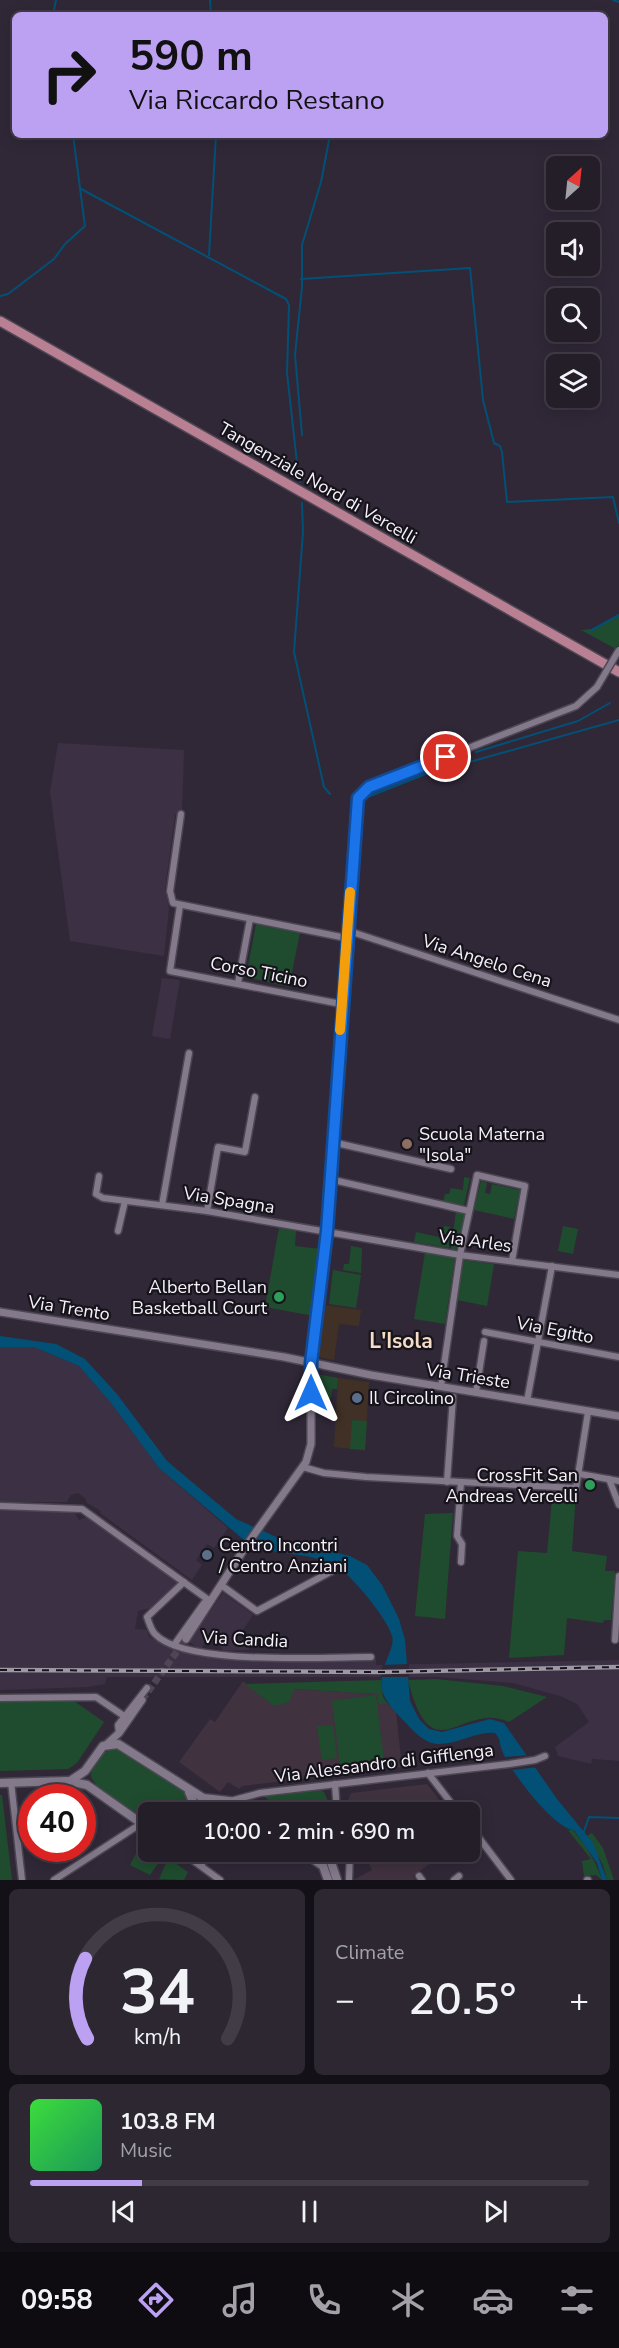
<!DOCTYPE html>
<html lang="en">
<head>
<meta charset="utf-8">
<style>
  body { margin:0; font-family:"Nunito Sans",sans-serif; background:#2c2731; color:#f1f3f6; height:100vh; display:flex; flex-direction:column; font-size:22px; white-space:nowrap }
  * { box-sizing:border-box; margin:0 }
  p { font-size:20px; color:#a3a2a8 }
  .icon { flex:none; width:33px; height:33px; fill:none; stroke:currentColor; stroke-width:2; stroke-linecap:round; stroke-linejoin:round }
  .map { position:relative; height:1880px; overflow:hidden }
  .sheet { display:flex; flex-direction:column; gap:9px; padding:9px; background:#141017; flex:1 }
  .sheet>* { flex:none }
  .banner { position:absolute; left:12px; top:12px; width:596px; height:126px; border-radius:9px; box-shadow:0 3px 15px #0003,0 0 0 2px #413c46; background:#bca0f2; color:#111; overflow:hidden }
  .needle { width:39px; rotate:27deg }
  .tools { position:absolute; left:546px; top:156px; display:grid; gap:12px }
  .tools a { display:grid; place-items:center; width:54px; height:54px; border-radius:9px; background:#241e29; box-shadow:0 3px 15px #0003,0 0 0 2px #413c46; font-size:30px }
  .speed { position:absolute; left:18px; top:1784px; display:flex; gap:12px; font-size:30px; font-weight:700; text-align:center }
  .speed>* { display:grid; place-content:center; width:78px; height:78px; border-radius:50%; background:#241e29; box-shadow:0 3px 15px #0003,0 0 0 2px #413c46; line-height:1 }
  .speed .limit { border:9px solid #d22; background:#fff; color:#111 }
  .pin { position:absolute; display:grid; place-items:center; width:51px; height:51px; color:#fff; margin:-26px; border:3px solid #fff; border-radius:50%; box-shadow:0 2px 6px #0007 }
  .me { position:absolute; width:66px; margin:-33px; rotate:0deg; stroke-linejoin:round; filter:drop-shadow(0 0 4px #0008) }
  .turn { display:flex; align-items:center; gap:21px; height:126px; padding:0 18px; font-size:27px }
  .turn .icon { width:78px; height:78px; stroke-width:2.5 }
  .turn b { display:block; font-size:42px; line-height:51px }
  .big { font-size:45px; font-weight:600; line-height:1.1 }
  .sheet .widget { flex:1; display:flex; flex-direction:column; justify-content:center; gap:9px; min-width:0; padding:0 21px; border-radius:9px; background:#2c2731 }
  .sheet .dial { align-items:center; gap:0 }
  .dial svg { height:156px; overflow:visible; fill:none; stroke:#413c46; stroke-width:7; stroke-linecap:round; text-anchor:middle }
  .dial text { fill:#f1f3f6; stroke:none }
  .song { display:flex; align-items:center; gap:18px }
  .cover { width:72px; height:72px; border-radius:9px; background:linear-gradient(135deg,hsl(120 70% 55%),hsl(150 70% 35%)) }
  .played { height:6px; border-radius:3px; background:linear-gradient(90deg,#bca0f2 20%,#413c46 20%) }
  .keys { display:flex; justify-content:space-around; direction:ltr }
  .heat { display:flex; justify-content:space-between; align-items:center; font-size:33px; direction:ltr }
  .sheet .tiles { flex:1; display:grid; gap:9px; grid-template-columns:1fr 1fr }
  .widget:last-child { grid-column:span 2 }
  .trip { position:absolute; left:138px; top:1802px; width:342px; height:60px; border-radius:9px; background:#241e29; box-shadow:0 3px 15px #0003,0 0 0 2px #413c46; font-weight:600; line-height:60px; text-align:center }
  .dock { display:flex; height:96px; justify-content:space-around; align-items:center; background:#0e0c10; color:#a3a2a8 }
  .dock .icon { width:42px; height:42px }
  .dock .selected { color:#bca0f2 }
  .dock b { font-size:27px; color:#f1f3f6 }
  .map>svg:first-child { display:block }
  .commercial { fill:#403025 }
  .built { fill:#3c3045 }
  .education { fill:#40323f }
  .green { fill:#1f4c2e }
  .water { fill:#035076 }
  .pier { fill:#302837 }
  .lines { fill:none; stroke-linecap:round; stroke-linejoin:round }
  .stream { stroke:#035076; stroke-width:2 }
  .tertiary-tunnel { stroke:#4e4654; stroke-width:7; stroke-dasharray:7 3.5; stroke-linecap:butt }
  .minor-casing { stroke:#4d4753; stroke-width:9 }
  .tertiary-casing { stroke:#4d4753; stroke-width:10 }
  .secondary-casing { stroke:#4d4753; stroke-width:11 }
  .primary-casing { stroke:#4d4753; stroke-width:12 }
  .minor { stroke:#83798b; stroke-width:6 }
  .tertiary { stroke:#83798b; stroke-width:7 }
  .secondary { stroke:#83798b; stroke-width:8 }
  .primary { stroke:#b97f92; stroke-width:9 }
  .rail-casing { stroke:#9e98a4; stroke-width:4.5 }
  .rail { stroke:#16131a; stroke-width:2; stroke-dasharray:7; stroke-linecap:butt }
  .minor-bridge-casing { stroke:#4d4753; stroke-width:9; stroke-linecap:butt }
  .minor-bridge { stroke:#83798b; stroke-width:6 }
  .route-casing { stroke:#114b97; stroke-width:15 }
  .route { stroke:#1a73e8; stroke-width:10 }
  .slow { stroke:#f59e0b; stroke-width:10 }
  .education-dot { fill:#8d6e63; stroke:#16131a; stroke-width:2 }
  .leisure-dot { fill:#2e9e5b; stroke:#16131a; stroke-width:2 }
  .service-dot { fill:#5c6f8a; stroke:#16131a; stroke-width:2 }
  .labels { text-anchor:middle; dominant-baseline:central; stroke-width:4.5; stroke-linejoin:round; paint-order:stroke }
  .street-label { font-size:18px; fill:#f6f1fb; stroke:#16131a }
  .poi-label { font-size:18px; fill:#f6f1fb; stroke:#16131a; text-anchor:start }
  .quarter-label { font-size:21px; font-weight:bold; fill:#f6dbc7; stroke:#16131a }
</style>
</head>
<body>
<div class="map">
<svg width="619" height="1880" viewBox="0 0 619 1880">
  <rect width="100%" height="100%" fill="#302837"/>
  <g class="commercial">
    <path d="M325,1305L361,1310L359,1326L339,1324L334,1360L318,1357Z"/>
    <path d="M338,1378L369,1382L365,1450L334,1447Z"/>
  </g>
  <g class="built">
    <path d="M58,743L184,750L182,812L175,815L165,889L169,908L164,956L70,941L50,792Z"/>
    <path d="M162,978L180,980L170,1039L152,1036Z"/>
    <path d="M0,1347H34L79,1366L111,1403L159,1468L228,1528L214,1548L207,1544L196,1560L202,1565L192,1580L100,1513L101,1511L87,1503L85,1498L78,1493L71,1495L67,1502H0Z"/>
    <path d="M0,1510L74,1512L79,1520L87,1517L179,1583L151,1608L138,1611L135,1629L147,1630L149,1637L185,1652L247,1660L376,1659V1665L619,1660V1761L592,1759L591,1764L558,1756L555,1747L589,1722L577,1704L560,1696L513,1683L438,1677H107L105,1684L87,1687L0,1690Z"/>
    <path d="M223,1593L253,1615L234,1643H249V1650L221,1651L223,1648L211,1640L205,1641L201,1651L189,1641Z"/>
  </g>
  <g class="education">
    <path d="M243,1681L274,1706L294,1689L378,1694L380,1704H388L396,1712L402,1767L242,1786L239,1789L228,1782L220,1792L179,1762L210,1719L215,1722Z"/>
    <path d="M427,1784L449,1812H346L344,1808L351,1793Z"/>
    <path d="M363,1851H447L413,1876L415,1880H353L372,1870Z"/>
  </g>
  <g class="green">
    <path d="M619,616V645L616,649L581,630L593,629Z"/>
    <path d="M256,924L300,933L289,987L246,977Z"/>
    <path d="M464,1177L470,1178L464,1205L443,1202L445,1194H449L451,1188L463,1190Z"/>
    <path d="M481,1181L487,1183L485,1193L490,1194L492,1184L520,1190L514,1219L474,1210Z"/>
    <path d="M456,1211L465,1214L456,1251L451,1250Z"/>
    <path d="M444,1226L451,1227L449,1248L414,1242L416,1232L443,1238Z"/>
    <path d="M563,1226L578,1229L573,1254L558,1251Z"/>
    <path d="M279,1228L296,1231L295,1246L321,1249L314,1316L265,1307Z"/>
    <path d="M351,1246L362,1248L361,1273L343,1270L344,1264H349Z"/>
    <path d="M425,1253L455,1258L445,1324L414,1319Z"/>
    <path d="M463,1260L494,1264L487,1306L457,1300Z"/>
    <path d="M333,1270L361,1275L356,1308L329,1304Z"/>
    <path d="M316,1374L338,1378L337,1389H332L331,1399L321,1398V1388H316Z"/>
    <path d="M352,1420L367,1421L365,1450L350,1449Z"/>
    <path d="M553,1490L576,1493L572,1551L607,1556L605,1571H615L611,1620H604L603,1623L567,1618L564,1655L509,1658L518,1551L547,1553Z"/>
    <path d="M453,1513L445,1619L415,1616L425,1514Z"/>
    <path d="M436,1679L503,1686L547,1697L509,1722C462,1700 432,1776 408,1680Z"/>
    <path d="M381,1680L383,1697L388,1704H379L377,1694L294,1689L289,1702L274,1706L245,1684Z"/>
    <path d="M376,1695L384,1760L340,1766L332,1701Z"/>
    <path d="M0,1701H74L104,1722L77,1763L68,1769L0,1771Z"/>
    <path d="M333,1725L337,1758L322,1760L317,1726Z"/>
    <path d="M117,1748L125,1750L185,1793L197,1812H148V1822L97,1786L91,1777C91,1762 102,1750 117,1748Z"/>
    <path d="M319,1789L324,1792L333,1812H284L262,1795Z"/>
    <path d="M0,1795H2L12,1880H0Z"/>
    <path d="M568,1830H573C586,1846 596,1861 602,1880L596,1875L584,1876L582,1861L591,1859Z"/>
    <path d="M592,1833L603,1848L614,1880H607L603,1865L587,1836Z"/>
    <path d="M141,1844L148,1851L164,1855L150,1875L130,1865Z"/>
    <path d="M168,1858L188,1872L184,1880L159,1879Z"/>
  </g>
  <path class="water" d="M0,1336L56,1344L85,1359L117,1394L167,1461L236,1519L283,1540L350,1556L367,1565L382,1585L399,1619L405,1640L410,1701L419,1719L429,1729L442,1732L490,1719L504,1723L557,1799L593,1843L607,1880H602L597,1863L574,1830C555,1830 508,1769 502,1750C499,1743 501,1739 495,1733C476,1731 457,1745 437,1744C425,1743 415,1733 407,1724C382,1698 374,1690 389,1654C391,1648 394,1642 392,1636C387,1618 357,1583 343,1571C315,1548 273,1560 244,1540L159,1468L111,1403L79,1366L34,1347H0Z"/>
  <g class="pier">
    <path d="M409,1664V1677H381L382,1665Z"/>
    <path d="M531,1755L538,1767L513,1770L505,1757Z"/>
  </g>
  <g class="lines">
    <g class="stream">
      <path d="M210,0L211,15"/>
      <path d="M613,0L619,2"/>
      <path d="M53,15L56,0"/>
      <path d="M81,189L286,299L289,305L287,373L297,463"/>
      <path d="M209,255L216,135"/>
      <path d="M301,279L470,268L483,400L494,443L500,446L502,452L507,502L613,497L619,523"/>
      <path d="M0,296L8,294L54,259L65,244L85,226L73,135"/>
      <path d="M302,435L295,355L302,287V245L321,182L330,135"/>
      <path d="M299,477L300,482"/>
      <path d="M302,503L303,532L294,652L324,787L330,794"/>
      <path d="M590,631L619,615"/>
      <path d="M476,752L578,721L610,703"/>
      <path d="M365,798L451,764L473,761L619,720"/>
      <path d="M583,1834L589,1817L619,1818"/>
    </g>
    <path class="tertiary-tunnel" d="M142,1700L186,1639"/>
    <defs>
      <g id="minor">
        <path d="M181,814L170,891L173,903L346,938"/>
        <path d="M180,905L170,971L341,1004"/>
        <path d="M346,930L619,1020"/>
        <path d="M238,983L250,919"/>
        <path d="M332,1142L451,1169"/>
        <path d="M99,1176L96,1194L103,1198L207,1211L460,1255L619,1275"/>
        <path d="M329,1179L469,1211"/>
        <path d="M162,1205L189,1053"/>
        <path d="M207,1211L218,1147L245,1152L255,1097"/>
        <path d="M118,1231L125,1201"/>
        <path d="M485,1332L619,1357"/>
        <path d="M311,1363L327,1231L358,798L369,787L576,706L597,687"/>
        <path d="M441,1386L460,1255L477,1175L525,1186L512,1261"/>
        <path d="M476,1392L484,1341"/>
        <path d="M527,1401L552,1266"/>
        <path d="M303,1467L324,1473L366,1477L576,1488L588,1412"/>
        <path d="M580,1474L619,1481"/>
        <path d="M609,1479L619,1505"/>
        <path d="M447,1482L453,1397"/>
        <path d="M0,1506L82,1509L210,1601"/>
        <path d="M461,1562L462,1544L457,1536L461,1482"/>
        <path d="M184,1582L147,1617C149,1622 151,1630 155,1634C184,1666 326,1657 371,1657"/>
        <path d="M221,1585L257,1611L334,1570"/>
        <path d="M615,1640L619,1576"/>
        <path d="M174,1645L204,1603H209"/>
        <path d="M0,1698L96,1697L124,1716"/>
        <path d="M119,1733L118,1725L147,1688"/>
        <path d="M428,1773L458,1812"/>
        <path d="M11,1782L22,1880"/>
        <path d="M335,1784L337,1812"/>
        <path d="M234,1800L260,1793L509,1764L535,1760L545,1756"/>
        <path d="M470,1826L511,1880"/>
        <path d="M180,1851L220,1880"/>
        <path d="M194,1851L202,1865"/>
        <path d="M419,1876L422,1880"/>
        <path d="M54,1880L142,1823"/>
        <path d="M349,1880L350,1851"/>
        <path d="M454,1880L459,1876"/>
        <path d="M587,1880H588"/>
      </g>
      <g id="tertiary">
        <path d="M0,1312L284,1357L371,1375L619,1416"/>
        <path d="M186,1639L248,1543L306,1462L311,1444V1363"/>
        <path d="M107,1744L119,1733L142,1700"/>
      </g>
      <g id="secondary">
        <path d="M70,1781L85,1771L103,1746L118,1744L203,1798L237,1802L262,1812"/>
        <path d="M0,1783L67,1781L87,1785L148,1828"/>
        <path d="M189,1792L197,1812"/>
        <path d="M301,1851L323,1866L328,1880"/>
        <path d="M318,1851L331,1862L337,1880"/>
      </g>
      <path id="primary" d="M0,321L619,672"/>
    </defs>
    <use href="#minor" class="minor-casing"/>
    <use href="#tertiary" class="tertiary-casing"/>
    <use href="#secondary" class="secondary-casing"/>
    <use href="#primary" class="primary-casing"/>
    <use href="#minor" class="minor"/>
    <use href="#tertiary" class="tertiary"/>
    <use href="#secondary" class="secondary"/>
    <use href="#primary" class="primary"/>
    <defs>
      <path id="rail" d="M0,1670L382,1672L619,1667"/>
    </defs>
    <use href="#rail" class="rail-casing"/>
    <use href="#rail" class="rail"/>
    <defs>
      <path id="minor-bridge" d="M597,687L619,650"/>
    </defs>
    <use href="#minor-bridge" class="minor-bridge-casing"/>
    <use href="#minor-bridge" class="minor-bridge"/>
  </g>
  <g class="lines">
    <defs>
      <path id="route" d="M311,1393V1363L327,1231L358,798L369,787L446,757"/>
    </defs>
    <use href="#route" class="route-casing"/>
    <use href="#route" class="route"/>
    <path class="slow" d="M340,1030L350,892"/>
  </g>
  <circle class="education-dot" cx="407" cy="1144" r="6"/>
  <g class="leisure-dot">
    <circle cx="279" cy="1297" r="6"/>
    <circle cx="590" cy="1485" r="6"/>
  </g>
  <g class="service-dot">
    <circle cx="357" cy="1398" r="6"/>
    <circle cx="207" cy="1555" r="6"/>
  </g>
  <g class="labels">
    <g class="street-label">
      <text transform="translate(318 483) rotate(30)">Tangenziale Nord di Vercelli</text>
      <text transform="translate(487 961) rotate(18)">Via Angelo Cena</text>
      <text transform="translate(259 972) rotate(11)">Corso Ticino</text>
      <text transform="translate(229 1200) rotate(9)">Via Spagna</text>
      <text transform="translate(475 1241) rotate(8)">Via Arles</text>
      <text transform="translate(69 1308) rotate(9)">Via Trento</text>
      <text transform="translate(555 1330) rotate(11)">Via Egitto</text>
      <text transform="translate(468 1376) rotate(9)">Via Trieste</text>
      <text transform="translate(245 1639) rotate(3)">Via Candia</text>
      <text transform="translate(384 1763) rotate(-7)">Via Alessandro di Gifflenga</text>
    </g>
    <g class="poi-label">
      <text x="419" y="1134">Scuola Materna<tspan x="419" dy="21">"Isola"</tspan></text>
      <text x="267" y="1287" text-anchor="end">Alberto Bellan<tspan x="267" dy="21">Basketball Court</tspan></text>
      <text x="369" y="1398">Il Circolino</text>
      <text x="578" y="1475" text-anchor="end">CrossFit San<tspan x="578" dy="21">Andreas Vercelli</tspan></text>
      <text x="219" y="1545">Centro Incontri<tspan x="219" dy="21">/ Centro Anziani</tspan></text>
    </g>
    <g class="quarter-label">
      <text x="401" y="1341">L'Isola</text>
    </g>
  </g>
</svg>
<div class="tools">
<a><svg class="needle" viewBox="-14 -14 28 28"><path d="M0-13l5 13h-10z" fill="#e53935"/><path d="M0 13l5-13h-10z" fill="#a3a2a8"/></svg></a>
<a><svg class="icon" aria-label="sound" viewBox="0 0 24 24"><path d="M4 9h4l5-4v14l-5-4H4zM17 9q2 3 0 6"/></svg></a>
<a><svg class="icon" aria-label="search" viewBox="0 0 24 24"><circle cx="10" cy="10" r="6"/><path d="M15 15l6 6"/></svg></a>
<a><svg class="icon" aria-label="layers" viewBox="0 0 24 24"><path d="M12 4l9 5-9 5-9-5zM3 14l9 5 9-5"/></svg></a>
</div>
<div class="speed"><div class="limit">40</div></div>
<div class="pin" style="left:446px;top:757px;background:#d93025"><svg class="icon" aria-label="arrive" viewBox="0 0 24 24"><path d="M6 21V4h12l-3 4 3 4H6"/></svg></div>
<svg class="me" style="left:311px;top:1393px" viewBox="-20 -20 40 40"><path d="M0-17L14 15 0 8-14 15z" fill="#1a73e8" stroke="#fff" stroke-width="4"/></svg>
<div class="trip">10:00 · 2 min · 690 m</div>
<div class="banner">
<div class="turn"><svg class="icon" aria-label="right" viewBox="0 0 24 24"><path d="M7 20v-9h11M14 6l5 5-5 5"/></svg><div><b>590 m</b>Via Riccardo Restano</div></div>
</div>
</div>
<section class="sheet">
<div class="tiles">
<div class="widget dial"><svg viewBox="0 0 100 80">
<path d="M14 69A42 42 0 1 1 86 69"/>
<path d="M14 69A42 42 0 0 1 13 28" stroke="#bca0f2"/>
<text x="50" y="56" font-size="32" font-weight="700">34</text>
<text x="50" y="72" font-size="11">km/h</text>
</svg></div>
<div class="widget"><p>Climate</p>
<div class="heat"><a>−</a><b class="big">20.5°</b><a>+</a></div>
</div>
<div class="widget">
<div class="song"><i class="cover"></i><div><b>103.8 FM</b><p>Music</p></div></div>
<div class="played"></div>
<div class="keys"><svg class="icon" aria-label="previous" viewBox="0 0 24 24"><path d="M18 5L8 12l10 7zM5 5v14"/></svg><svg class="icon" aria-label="pause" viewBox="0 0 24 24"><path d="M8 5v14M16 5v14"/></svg><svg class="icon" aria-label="next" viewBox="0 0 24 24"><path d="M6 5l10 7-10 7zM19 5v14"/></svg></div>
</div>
</div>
</section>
<nav class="dock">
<b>09:58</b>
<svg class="icon selected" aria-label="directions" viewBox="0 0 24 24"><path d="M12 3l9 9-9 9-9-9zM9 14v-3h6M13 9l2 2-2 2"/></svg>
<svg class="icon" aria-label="music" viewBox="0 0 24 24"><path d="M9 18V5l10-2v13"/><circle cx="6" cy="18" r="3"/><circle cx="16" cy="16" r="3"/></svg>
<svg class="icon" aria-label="phone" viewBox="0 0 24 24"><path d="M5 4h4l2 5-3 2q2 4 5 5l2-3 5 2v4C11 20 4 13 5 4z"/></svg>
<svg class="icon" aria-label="climate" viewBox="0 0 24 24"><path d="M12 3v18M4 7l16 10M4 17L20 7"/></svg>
<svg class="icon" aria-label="car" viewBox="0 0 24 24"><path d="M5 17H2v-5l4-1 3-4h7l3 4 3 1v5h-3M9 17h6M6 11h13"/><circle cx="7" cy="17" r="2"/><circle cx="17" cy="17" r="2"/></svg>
<svg class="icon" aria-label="filters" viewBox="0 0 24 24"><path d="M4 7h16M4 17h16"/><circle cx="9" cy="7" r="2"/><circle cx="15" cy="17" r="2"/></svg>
</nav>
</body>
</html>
